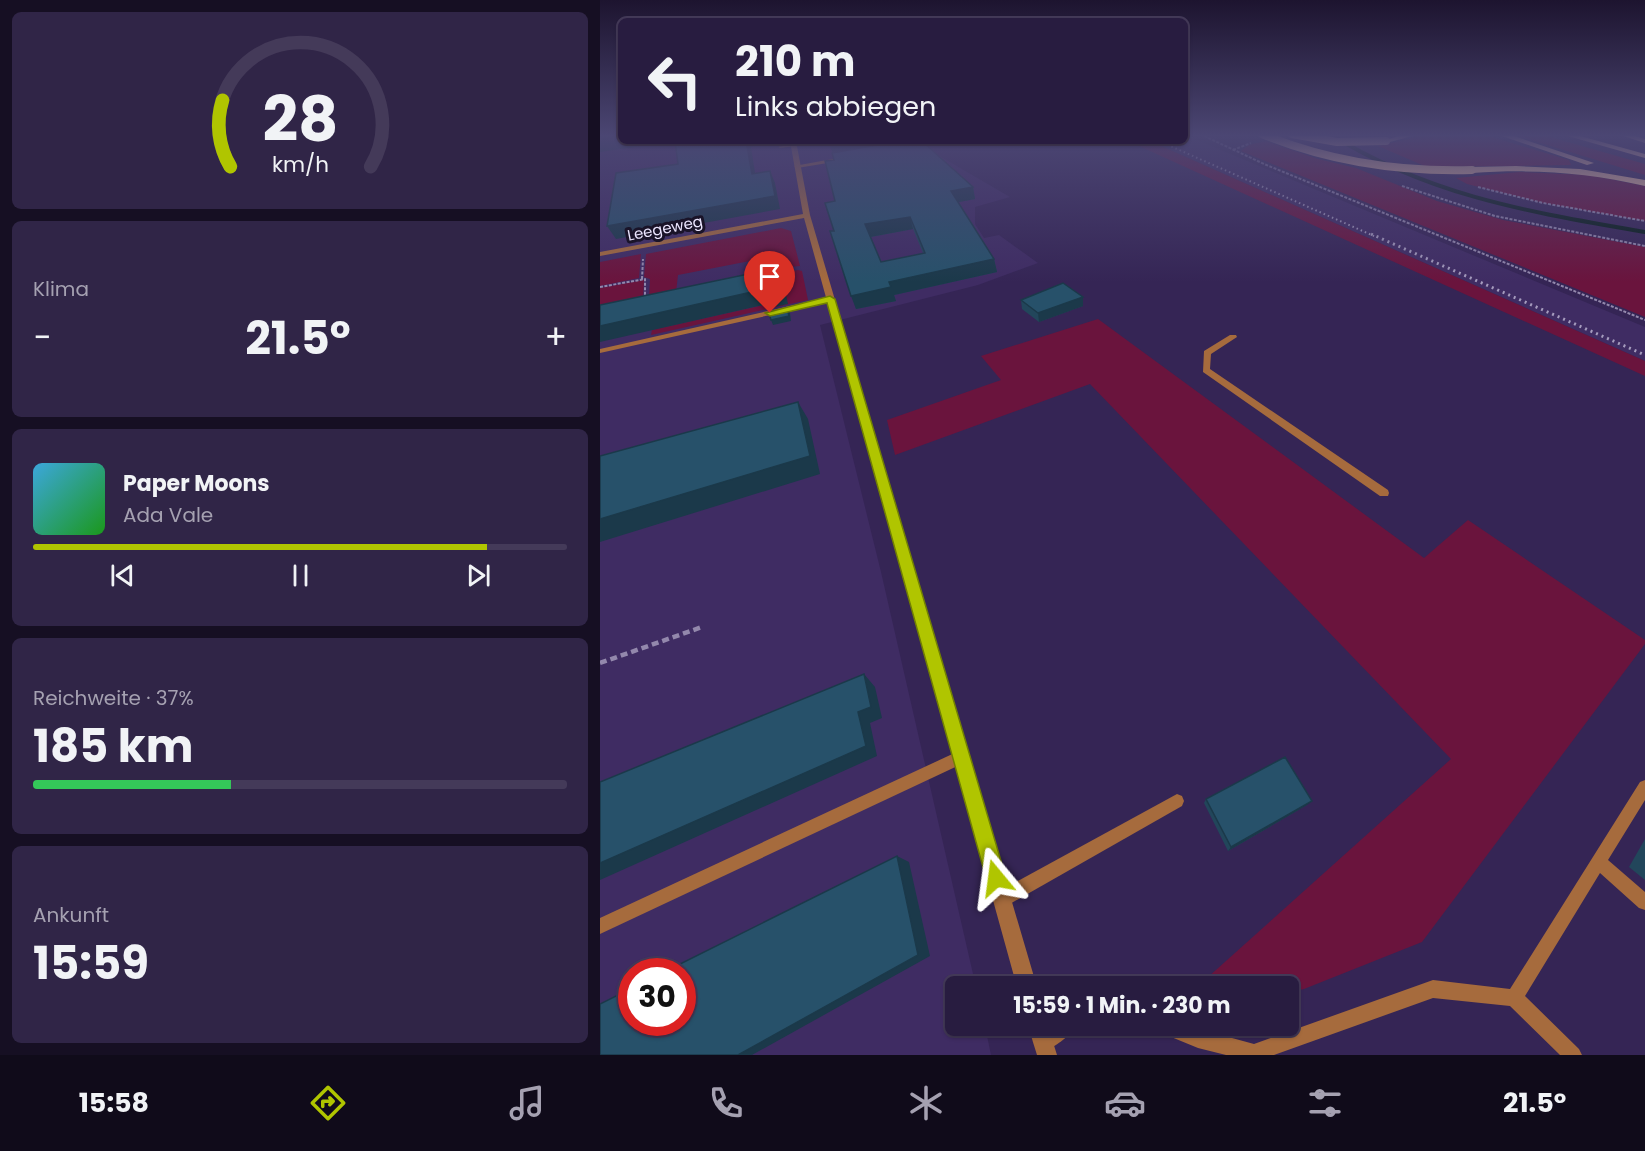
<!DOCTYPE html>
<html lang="de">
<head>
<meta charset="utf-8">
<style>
  body { margin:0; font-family:Poppins,sans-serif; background:#302547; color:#f1f3f6; height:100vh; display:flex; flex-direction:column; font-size:22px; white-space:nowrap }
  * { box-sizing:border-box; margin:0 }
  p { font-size:20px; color:#a5a1b1 }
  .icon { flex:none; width:33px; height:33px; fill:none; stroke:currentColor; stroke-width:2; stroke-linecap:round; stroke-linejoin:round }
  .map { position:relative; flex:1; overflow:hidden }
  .drawer { display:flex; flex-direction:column; gap:12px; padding:12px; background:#160f23; width:600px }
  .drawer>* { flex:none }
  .banner { position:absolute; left:18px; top:18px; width:570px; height:126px; border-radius:9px; box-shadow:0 2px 4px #0004,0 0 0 2px #443a59; background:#281c40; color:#f1f3f6; overflow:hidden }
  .speed { position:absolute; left:18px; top:958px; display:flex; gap:12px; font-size:30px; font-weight:700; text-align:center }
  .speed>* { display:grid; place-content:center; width:78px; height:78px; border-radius:50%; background:#281c40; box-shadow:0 2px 4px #0004,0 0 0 2px #443a59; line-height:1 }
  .speed .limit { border:9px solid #d22; background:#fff; color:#111 }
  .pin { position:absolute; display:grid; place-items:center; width:51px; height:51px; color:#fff; margin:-62px -26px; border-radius:50% 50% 50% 0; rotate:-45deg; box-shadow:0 0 6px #0007 }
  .pin .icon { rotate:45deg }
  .me { position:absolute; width:66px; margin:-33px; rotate:344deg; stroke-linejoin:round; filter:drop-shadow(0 0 4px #0008) }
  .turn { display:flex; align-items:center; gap:21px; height:126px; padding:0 18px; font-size:27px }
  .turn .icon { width:78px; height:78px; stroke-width:2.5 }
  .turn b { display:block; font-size:42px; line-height:51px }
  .big { font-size:45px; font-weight:700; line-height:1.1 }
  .drawer .widget { flex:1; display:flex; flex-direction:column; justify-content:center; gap:9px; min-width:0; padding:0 21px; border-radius:9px; background:#302547 }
  .drawer .dial { align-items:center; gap:0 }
  .dial svg { height:156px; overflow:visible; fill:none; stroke:#443a59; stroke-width:7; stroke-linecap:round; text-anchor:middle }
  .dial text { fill:#f1f3f6; stroke:none }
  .song { display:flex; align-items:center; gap:18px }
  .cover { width:72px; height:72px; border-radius:9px; background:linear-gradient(135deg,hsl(200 70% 55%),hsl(120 70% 35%)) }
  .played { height:6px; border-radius:3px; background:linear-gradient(90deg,#b0c500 85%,#443a59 85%) }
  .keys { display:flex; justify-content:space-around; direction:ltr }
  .heat { display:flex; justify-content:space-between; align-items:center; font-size:33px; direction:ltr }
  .charge { height:9px; border-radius:4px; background:linear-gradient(90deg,#34c759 37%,#443a59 0) }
  .trip { position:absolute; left:345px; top:976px; width:354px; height:60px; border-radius:9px; background:#281c40; box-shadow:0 2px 4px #0004,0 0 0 2px #443a59; font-weight:700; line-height:60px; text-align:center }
  .dock { display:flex; height:96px; justify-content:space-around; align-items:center; background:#100b1a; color:#a5a1b1 }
  .dock .icon { width:42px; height:42px }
  .dock .on { color:#b0c500 }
  .dock b { font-size:27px; color:#f1f3f6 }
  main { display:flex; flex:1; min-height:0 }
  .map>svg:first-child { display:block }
  .built { fill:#3f2c63; fill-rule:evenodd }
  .green { fill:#6a143d }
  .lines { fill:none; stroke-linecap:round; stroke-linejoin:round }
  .stream { stroke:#051c17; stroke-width:4 }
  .path-far1 { stroke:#9388ac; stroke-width:2; stroke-dasharray:3 1.5; stroke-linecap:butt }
  .path { stroke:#9388ac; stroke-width:4.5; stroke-dasharray:7 4; stroke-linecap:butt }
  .service { fill:#a66b3d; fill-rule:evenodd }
  .minor { fill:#a66b3d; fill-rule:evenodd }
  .trunk { fill:#fbc8a2; fill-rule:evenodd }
  .rail-far1 { stroke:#a59bbd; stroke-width:2; stroke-dasharray:1.5 3; stroke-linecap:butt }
  .rail { stroke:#a59bbd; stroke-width:3; stroke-dasharray:2 4; stroke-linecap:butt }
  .trunk-bridge { stroke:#fbc8a2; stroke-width:8 }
  .wall { fill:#22465b; fill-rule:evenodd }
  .shaded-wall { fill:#1b394a }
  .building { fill:#27516a; stroke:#1b394a; stroke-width:1.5; fill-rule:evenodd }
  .route { fill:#b0c500; stroke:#728000; stroke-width:1.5 }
  .labels { text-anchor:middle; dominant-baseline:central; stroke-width:6; stroke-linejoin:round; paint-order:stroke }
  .far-street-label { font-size:15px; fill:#ebe5fe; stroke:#1a1429 }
</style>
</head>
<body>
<main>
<section class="drawer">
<div class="widget dial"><svg viewBox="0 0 100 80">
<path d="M14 69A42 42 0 1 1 86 69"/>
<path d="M14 69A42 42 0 0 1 10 35" stroke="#b0c500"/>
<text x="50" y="56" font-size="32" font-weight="700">28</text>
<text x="50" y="72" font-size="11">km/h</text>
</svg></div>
<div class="widget"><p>Klima</p>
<div class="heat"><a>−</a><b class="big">21.5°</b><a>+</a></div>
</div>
<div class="widget">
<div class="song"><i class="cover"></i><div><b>Paper Moons</b><p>Ada Vale</p></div></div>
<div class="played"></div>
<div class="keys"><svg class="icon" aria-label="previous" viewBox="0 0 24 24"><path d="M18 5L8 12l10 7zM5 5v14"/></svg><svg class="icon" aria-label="pause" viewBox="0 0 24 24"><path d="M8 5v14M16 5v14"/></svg><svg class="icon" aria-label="next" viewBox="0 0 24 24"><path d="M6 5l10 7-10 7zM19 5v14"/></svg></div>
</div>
<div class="widget"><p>Reichweite · 37%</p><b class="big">185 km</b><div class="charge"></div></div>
<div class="widget"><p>Ankunft</p><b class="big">15:59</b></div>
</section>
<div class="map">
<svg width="1045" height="1055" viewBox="0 0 1045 1055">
  <rect width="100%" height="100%" fill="#352555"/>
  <g class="built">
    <path d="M0,134L21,141H314L410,197L375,207V224L384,238L399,235L438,263L378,285L220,325L281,572L376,987H356V1026H385L391,1055H0ZM32,972H82V1023H32Z"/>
    <path d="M585,135L1045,327V361L550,141H585Z"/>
  </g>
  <g class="green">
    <path d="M823,134H882L969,160L971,165L827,167L778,146L813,138Z"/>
    <path d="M912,134H940L1045,164V175Z"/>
    <path d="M528,141H550L1045,361V376Z"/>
    <path d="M666,141L718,159L756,168L837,201L903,220L1045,247V317L641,151L649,145Z"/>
    <path d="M919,172L989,175L1045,186V221L943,203L867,184L856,178Z"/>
    <path d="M181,228L191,231L200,266L179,268L175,256L78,275L76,292L49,297L50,279L44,277L46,254Z"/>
    <path d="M41,254L39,278L0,286V262Z"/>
    <path d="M198,270L202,271L208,300L51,335L52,330L177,302V295L187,292L184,280L50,309V301Z"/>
    <path d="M44,280L43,299L0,319V288Z"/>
    <path d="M498,319L824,558L868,520L1045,640V644L822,942L704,989L689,992L688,987H597L851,759L490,384L295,455L287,420L401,380L381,356Z"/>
  </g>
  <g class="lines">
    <path class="stream" d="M730,134C831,197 931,212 1045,232"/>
    <g class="path-far1">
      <path d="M600,134L664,164L1045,320"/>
      <path d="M633,150L651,143"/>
      <path d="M802,186L895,216L1045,246"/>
      <path d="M878,187L943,203L1045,221"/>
      <path d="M42,279L43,259"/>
      <path d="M0,287L45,279V300"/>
    </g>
    <path class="path" d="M0,663L102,627"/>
    <g class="service">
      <path d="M194,144L196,146L180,148L178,147Z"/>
      <path d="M238,158L240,161L197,168L194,166Z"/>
      <path d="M230,297H233V301L0,353V349Z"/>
      <path d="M630,335H636L637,337L611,354L610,369L788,490L789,493L788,496H780L603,372L604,351Z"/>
      <path d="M361,750L366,752L368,757L366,762L0,934V918Z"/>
      <path d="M1045,780V800L1008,860L1045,892V910L1039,908L1000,873L925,996L979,1049L982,1055H960L910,1006L833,998L674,1055H626L598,1048L559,1032L556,1026H588L654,1044L833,980L910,989L1040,782Z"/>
      <path d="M577,794L582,796L584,801L582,806L408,905L402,907L396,905L394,899L396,893Z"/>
      <path d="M451,1026H475C470,1037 454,1047 443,1052L437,1049L434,1043L437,1037Z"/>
    </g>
    <g class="minor">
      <path d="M190,141H196L210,215L437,987H417L204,218L0,256V252L203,214Z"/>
      <path d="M428,1026H448L457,1055H437Z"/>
    </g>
    <g class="trunk">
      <path d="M806,134H820L786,143L782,141Z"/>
      <path d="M896,134H908L994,163L987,165Z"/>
      <path d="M961,134H973L1045,154V158Z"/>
      <path d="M1017,134H1029L1045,139V143Z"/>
      <path d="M916,166L980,169L1045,180V186C987,172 931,169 872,173L868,170L872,167Z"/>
    </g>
    <path class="rail-far1" d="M559,141L774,236"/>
    <path class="rail" d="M771,234L1045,355"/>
    <g class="trunk-bridge">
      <path d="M662,134C730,162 798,172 872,170"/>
      <path d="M692,134L737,142L786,141"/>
    </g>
  </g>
  <g class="wall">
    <path d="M318,145L373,187L375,199L358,202L394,259L397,272L294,295L296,301L256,309L234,231L235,201ZM313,229L323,253L281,262L271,237Z"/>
    <path d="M483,297V306L439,322L422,309L421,300Z"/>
    <path d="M606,799L707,805L628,851L604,803Z"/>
    <path d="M1045,839V880L1029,867Z"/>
  </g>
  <g class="shaded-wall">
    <path d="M21,136V141H77L0,152V139Z"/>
    <path d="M146,141H169L170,144L151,147L157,186L152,174Z"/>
    <path d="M261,141H297L234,157L230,146Z"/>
    <path d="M170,171L175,183L180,209L16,239L7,226Z"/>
    <path d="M373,187L375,199L354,203L351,191Z"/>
    <path d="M310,217L313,229L270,237L265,224Z"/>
    <path d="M394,259L397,272L294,295L296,301L256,309L251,296L289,282Z"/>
    <path d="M177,268L183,281L188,304L169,308L167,304L0,342V326Z"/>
    <path d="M483,297V306L439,322L438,313Z"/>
    <path d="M187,308L190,313L191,321L173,325L171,320Z"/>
    <path d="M198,402L208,419L220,474L0,542V519Z"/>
    <path d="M264,674L275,687L282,718L270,723L277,756L0,880V863L258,712Z"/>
    <path d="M712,801L707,805L628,851L631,847Z"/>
    <path d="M297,856L309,862L330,956L152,1055H138Z"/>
  </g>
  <g class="building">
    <path d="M0,134H21V136L0,139Z"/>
    <path d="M75,141H146L152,174L170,171L175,196L7,226L16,173L78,164Z"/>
    <path d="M229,141H261L230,146Z"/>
    <path d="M300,141H316L318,145L324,143L373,187L351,191L394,259L289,282L291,287L251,296L230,231H234L225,203L235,201L225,161L234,160L232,153ZM310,217L325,253L281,262L265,224Z"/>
    <path d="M177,268L181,291L162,295L161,290L0,326V305Z"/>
    <path d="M463,283L483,297L438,313L421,300Z"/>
    <path d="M187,308L189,316L171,320L169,313Z"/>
    <path d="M198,402L210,456L0,519V456Z"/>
    <path d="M264,674L271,707L258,712L266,746L0,863V782Z"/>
    <path d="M685,757L712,801L631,847L606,799Z"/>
    <path d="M297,856L318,955L138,1055H0V1004L32,988V1023H82V972H64Z"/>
  </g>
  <linearGradient id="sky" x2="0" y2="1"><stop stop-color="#1d142f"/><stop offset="0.48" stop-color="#4b4673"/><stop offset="1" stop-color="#4b4673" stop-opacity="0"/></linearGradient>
  <rect width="1045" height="282" fill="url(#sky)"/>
  <path class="route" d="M230,296L235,299L406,878L403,886L396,889L389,886L386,878L227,303L170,316L165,313Z"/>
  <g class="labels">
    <g class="far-street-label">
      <text transform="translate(65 228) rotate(-11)">Leegeweg</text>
    </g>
  </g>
</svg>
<div class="speed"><div class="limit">30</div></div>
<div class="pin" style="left:170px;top:313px;background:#d93025"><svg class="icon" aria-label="arrive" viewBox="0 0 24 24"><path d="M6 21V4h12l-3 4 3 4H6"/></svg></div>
<svg class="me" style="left:396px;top:878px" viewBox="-20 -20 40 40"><path d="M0-17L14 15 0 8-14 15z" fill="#b0c500" stroke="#fff" stroke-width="4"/></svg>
<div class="trip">15:59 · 1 Min. · 230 m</div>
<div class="banner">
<div class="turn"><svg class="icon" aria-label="left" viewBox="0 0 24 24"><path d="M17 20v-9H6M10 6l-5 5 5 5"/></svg><div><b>210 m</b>Links abbiegen</div></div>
</div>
</div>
</main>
<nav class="dock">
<b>15:58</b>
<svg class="icon on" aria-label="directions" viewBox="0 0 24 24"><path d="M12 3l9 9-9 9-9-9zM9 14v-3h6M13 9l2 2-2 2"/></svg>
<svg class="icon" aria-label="music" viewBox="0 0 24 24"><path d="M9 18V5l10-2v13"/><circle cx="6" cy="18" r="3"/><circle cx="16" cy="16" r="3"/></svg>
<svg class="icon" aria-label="phone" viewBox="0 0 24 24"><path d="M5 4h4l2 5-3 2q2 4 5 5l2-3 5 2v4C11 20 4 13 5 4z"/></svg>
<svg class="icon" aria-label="climate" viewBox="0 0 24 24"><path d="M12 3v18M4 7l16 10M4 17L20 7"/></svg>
<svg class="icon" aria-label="car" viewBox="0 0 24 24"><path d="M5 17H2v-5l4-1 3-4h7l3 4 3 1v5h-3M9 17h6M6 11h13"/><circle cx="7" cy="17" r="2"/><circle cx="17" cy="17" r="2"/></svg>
<svg class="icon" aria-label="filters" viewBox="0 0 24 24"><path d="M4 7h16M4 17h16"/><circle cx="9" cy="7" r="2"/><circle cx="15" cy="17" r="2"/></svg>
<b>21.5°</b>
</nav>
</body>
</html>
